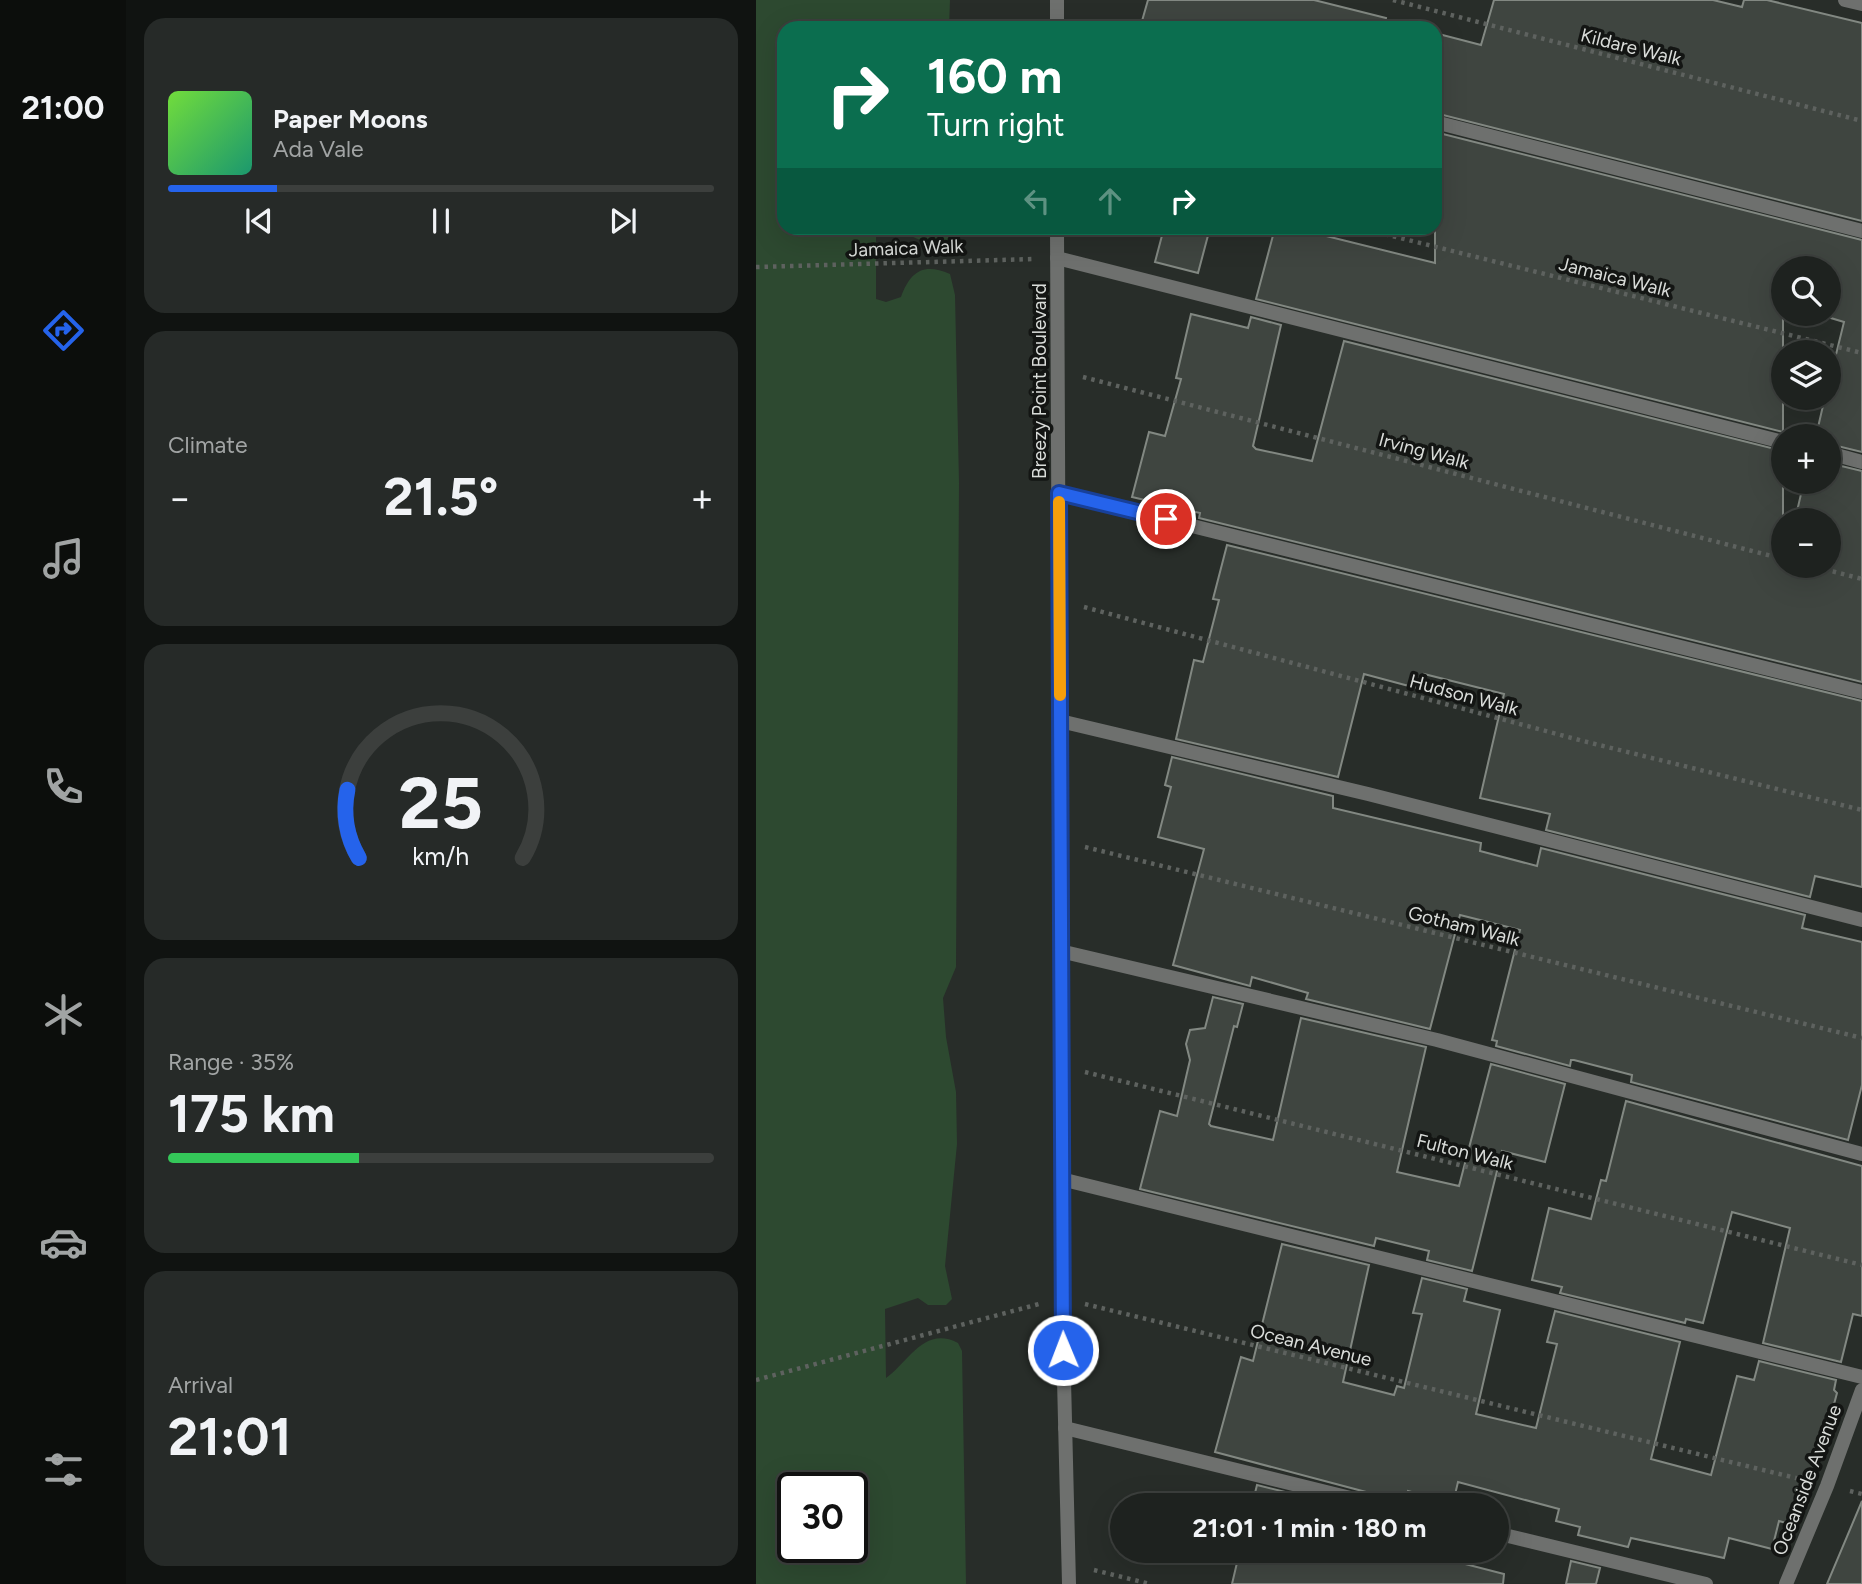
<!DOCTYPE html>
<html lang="en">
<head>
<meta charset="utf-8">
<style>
  body { margin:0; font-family:Figtree,sans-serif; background:#262a28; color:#f1f3f6; height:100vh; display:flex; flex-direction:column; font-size:26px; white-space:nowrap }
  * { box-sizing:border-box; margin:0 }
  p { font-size:23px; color:#a1a4a4 }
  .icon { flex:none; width:38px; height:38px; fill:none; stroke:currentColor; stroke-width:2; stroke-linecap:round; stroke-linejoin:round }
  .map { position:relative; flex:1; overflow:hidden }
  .sheet { display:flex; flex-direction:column; gap:18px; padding:18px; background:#101311; width:630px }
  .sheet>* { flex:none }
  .guide { position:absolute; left:21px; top:21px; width:665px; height:214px; border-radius:21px; box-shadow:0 7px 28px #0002,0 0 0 2px #3c3f3d; background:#0b6e4f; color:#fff; overflow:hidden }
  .controls { position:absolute; left:1015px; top:256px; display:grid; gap:14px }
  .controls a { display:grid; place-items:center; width:70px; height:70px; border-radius:50%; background:#1e221f; box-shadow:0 7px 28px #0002,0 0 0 2px #3c3f3d; font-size:35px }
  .speed { position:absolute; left:21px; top:1472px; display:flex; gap:14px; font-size:35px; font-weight:700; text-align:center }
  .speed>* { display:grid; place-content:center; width:91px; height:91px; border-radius:50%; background:#1e221f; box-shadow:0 7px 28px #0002,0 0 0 2px #3c3f3d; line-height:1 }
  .speed .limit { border:4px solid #111; border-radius:10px; background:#fff; color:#111 }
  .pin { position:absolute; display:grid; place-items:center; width:60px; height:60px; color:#fff; margin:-30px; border:4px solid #fff; border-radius:50%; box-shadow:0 2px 7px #0007 }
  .me { position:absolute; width:77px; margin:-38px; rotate:359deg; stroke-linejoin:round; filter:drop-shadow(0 0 5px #0008) }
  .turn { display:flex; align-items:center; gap:24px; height:147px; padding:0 35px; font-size:32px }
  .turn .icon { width:91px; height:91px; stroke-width:2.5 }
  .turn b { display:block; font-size:49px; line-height:60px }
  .lanes { display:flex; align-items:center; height:66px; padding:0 35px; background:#0003; justify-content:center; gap:35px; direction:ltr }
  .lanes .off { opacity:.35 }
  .big { font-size:52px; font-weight:700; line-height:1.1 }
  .sheet .card { flex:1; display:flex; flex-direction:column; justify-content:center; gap:10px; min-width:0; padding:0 24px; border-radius:21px; background:#262a28 }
  .sheet .dial { align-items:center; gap:0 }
  .dial svg { height:182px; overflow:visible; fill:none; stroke:#3c3f3d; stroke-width:7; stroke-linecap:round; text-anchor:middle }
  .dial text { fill:#f1f3f6; stroke:none }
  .song { display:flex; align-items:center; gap:21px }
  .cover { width:84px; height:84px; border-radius:10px; background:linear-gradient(135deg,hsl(100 70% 55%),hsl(160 70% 35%)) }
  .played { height:7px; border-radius:4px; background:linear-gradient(90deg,#2563eb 20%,#3c3f3d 20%) }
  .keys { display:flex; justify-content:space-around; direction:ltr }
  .heat { display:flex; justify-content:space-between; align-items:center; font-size:38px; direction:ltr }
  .charge { height:10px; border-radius:5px; background:linear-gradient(90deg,#34c759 35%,#3c3f3d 0) }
  .trip { position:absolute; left:354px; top:1493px; width:399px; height:70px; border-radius:35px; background:#1e221f; box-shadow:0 7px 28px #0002,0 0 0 2px #3c3f3d; font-weight:700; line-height:70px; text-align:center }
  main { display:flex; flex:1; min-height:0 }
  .menu { display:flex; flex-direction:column; width:126px; justify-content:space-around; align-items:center; background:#0c0e0c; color:#a1a4a4 }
  .menu .icon { width:49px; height:49px }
  .menu .active { color:#2563eb }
  .menu b { font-size:32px; color:#f1f3f6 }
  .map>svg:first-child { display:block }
  .green { fill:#2d4930; fill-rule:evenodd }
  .building { fill:#3f4540; stroke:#828882; stroke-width:2 }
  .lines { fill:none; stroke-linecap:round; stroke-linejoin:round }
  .path { stroke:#5e625f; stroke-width:4.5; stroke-dasharray:3.5 5; stroke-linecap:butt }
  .service { stroke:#6e706e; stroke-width:14 }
  .minor { stroke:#6e706e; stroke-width:14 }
  .route-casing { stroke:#184099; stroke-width:18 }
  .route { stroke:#2563eb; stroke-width:12 }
  .slow { stroke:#f59e0b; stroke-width:12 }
  .labels { text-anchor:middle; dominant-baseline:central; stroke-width:7; stroke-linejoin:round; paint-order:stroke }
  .street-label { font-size:19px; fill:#d9dcd9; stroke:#131513 }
</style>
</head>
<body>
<main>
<nav class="menu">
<b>21:00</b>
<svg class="icon active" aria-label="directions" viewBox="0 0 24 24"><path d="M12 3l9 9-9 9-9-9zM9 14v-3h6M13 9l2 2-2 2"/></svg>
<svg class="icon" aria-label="music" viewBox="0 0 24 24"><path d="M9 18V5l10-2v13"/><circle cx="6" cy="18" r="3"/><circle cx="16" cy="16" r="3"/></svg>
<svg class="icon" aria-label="phone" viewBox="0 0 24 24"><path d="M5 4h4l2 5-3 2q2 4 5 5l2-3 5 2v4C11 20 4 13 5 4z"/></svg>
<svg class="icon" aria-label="climate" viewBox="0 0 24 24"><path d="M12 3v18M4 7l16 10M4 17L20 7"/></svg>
<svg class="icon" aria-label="car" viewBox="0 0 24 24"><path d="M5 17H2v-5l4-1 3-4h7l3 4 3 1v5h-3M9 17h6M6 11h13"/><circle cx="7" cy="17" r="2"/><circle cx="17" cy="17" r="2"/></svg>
<svg class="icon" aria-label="filters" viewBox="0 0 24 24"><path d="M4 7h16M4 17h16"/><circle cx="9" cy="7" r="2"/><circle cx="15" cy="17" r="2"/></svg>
</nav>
<section class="sheet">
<div class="card">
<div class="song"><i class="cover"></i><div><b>Paper Moons</b><p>Ada Vale</p></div></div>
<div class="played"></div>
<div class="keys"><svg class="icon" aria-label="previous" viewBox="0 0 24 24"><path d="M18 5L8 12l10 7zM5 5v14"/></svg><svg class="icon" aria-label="pause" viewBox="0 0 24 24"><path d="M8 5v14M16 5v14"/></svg><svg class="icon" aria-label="next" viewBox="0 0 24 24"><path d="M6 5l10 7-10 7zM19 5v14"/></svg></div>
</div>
<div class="card"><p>Climate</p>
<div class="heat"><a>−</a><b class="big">21.5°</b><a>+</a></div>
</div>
<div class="card dial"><svg viewBox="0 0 100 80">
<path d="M14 69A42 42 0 1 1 86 69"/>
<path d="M14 69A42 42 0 0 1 9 39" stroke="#2563eb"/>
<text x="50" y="56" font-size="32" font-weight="700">25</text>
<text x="50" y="72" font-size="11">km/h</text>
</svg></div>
<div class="card"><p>Range · 35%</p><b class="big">175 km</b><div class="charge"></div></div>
<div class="card"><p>Arrival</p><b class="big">21:01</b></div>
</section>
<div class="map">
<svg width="1106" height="1584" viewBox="0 0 1106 1584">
  <rect width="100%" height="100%" fill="#282d29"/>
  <path class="green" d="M0,0H194L193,28H28V228H197L198,244L187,250L141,230L120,229V299L130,302L145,297C154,272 167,262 194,274L199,295L203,483L200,967L187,998L190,1037L200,1092L201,1144L189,1266L196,1299L190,1305H172L162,1298L129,1309L130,1378C152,1363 168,1325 202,1343L206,1351L210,1584H0ZM37,1488H96V1547H37Z"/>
  <g class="building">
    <path d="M392,0H558L630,18L628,28H384Z"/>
    <path d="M738,0H957L986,7L988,0H1011L1106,23V221L679,113V33L725,45Z"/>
    <path d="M679,132L1106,240V452L1073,444V436H1060L1069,397H1073V383L1088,322L1058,313H1073V268H1027V432L500,299L519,228H538L679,263Z"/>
    <path d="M408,228H454L442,273L399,262Z"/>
    <path d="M435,314L492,328L495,317L525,325L497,446L500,449L556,461L588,341L1027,451V565H1073V520H1039L1048,481H1073V463L1106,471V682L443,518L444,513L376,497L393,432L409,436L425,379L420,378Z"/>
    <path d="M471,545L1106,701V887L1059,876L1054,897L790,830L794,814L724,798L748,694L668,674L664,689L608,674L582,777L420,739L438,660L447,662L463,600L457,599Z"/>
    <path d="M416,757L577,796V808L725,843L724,851L781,866L785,848L1049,915L1046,928L1106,942V1085L1092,1140L875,1082L876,1075L818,1060H815L814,1066L740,1046L741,1041L736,1040L764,930L704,915L674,1029L550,999L552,993L496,977L494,986L417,965L448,849L402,837L415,787L409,785Z"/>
    <path d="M457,997L487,1004L481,1027L478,1026L453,1124L455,1126L517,1140L545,1018L670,1047L641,1172L703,1186L735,1064L809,1084L789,1162L746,1151L716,1271L671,1260L673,1251L620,1238L618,1246L384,1189L404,1111L421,1116L434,1060L430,1044L434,1030L449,1028Z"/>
    <path d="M870,1101L1106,1166V1316L1097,1314L1085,1362L1007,1343L1034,1228L976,1212L947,1323L930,1319L929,1323L804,1293L806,1287L776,1280L793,1208L835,1219L845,1180L850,1181Z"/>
    <path d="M526,1244L613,1265L587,1382L638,1395L641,1386L648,1388L666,1314L657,1313L666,1278L711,1289L708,1301L744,1310L720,1414L780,1428L801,1344L791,1342L799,1311L924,1342L895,1459L955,1475L981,1376L998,1380L1003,1361L1080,1380L1078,1390L1081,1393L1058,1479L1046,1476L1034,1524L1023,1521L1016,1549L973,1538L968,1558L875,1538L872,1547L822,1535L824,1527L800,1521L803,1509L702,1482L697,1503L652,1491L649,1505H632L625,1496L459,1452L485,1357L497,1361Z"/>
    <path d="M501,1485L583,1505H496Z"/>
    <path d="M1106,1501V1584H1071Z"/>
    <path d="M484,1550H655L748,1574L747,1584H476Z"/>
    <path d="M815,1561L844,1568L840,1584H810Z"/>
  </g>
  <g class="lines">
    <g class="path">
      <path d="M637,0L1106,121"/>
      <path d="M604,228L1106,353"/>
      <path d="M0,267L279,259"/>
      <path d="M327,377L1027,559"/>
      <path d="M1052,565L1106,579"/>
      <path d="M328,607L827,741L1106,810"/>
      <path d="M329,847L1106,1038"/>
      <path d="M329,1072L1106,1265"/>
      <path d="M329,1304L1048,1480"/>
      <path d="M0,1380L283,1304"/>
      <path d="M1094,1491L1106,1494"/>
      <path d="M338,1570L394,1584"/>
    </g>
    <g class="service">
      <path d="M1089,0L1106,4"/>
      <path d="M679,122L1106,231"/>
      <path d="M301,258L1027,442"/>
      <path d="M1073,453L1106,462"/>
      <path d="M303,493L1106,692"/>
      <path d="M304,721L612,794L1106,920"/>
      <path d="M304,951L681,1040L1106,1154"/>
      <path d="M305,1179L1106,1377"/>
      <path d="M309,1428L623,1505"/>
      <path d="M740,1533L950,1584"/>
    </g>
    <g class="minor">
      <path d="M301,28V0"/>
      <path d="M301,228L306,1298L313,1584"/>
      <path d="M1030,1584L1071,1486L1106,1390"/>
    </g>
  </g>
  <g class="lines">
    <defs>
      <path id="route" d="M307,1350L303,493L410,519"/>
    </defs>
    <use href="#route" class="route-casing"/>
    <use href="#route" class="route"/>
    <path class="slow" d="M303,502L304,695"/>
  </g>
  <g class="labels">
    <g class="street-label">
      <text transform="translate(875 47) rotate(14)">Kildare Walk</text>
      <text transform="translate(150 248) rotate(-2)">Jamaica Walk</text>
      <text transform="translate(859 277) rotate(14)">Jamaica Walk</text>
      <text transform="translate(283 381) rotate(-90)">Breezy Point Boulevard</text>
      <text transform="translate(668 451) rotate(15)">Irving Walk</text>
      <text transform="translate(708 695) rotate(15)">Hudson Walk</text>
      <text transform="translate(708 926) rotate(14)">Gotham Walk</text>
      <text transform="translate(709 1152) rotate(14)">Fulton Walk</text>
      <text transform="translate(555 1345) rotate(14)">Ocean Avenue</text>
      <text transform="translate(1051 1480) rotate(-69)">Oceanside Avenue</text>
    </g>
  </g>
</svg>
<div class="controls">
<a><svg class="icon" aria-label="search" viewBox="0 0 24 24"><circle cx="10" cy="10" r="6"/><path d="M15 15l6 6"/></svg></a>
<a><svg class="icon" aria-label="layers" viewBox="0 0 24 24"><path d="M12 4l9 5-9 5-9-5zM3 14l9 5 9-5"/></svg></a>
<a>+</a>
<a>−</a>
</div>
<div class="speed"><div class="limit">30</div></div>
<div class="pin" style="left:410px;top:519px;background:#d93025"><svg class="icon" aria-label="arrive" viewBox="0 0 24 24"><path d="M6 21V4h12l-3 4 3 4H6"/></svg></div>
<svg class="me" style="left:307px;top:1350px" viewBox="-20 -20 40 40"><circle r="17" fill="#2563eb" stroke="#fff" stroke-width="3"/><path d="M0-11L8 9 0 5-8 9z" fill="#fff"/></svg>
<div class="trip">21:01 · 1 min · 180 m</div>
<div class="guide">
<div class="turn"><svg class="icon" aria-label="right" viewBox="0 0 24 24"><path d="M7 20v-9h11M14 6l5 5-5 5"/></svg><div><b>160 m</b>Turn right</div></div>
<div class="lanes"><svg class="icon off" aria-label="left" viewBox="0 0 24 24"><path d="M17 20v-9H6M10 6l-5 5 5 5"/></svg><svg class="icon off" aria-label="ahead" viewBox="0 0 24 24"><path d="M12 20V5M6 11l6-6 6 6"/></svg><svg class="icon" aria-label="right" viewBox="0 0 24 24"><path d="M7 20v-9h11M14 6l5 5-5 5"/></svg></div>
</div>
</div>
</main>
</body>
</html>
